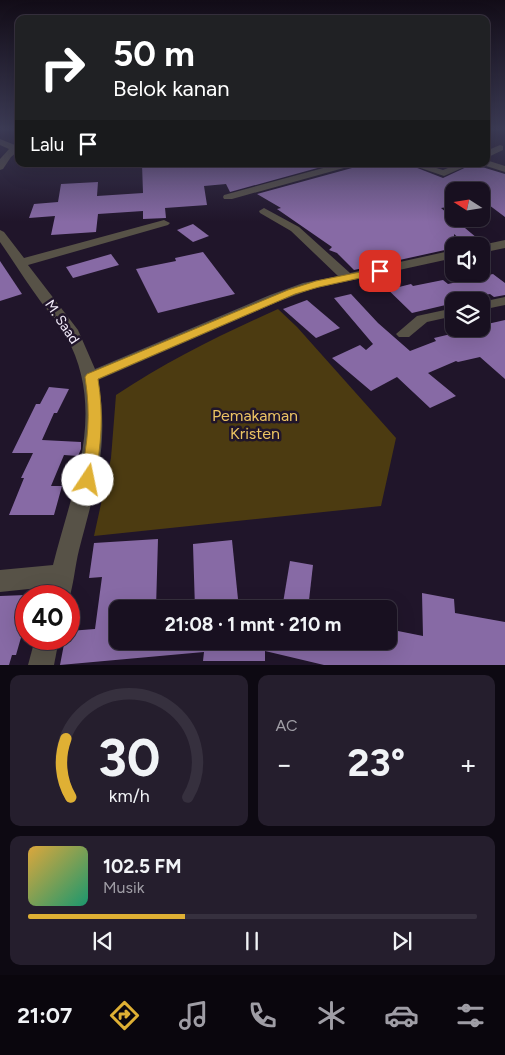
<!DOCTYPE html>
<html lang="id">
<head>
<meta charset="utf-8">
<style>
  body { margin:0; font-family:Figtree,sans-serif; background:#251e2d; color:#f1f3f6; height:100vh; display:flex; flex-direction:column; font-size:19px; white-space:nowrap }
  * { box-sizing:border-box; margin:0 }
  p { font-size:16px; color:#9f9da5 }
  .icon { flex:none; width:28px; height:28px; fill:none; stroke:currentColor; stroke-width:2; stroke-linecap:round; stroke-linejoin:round }
  .map { position:relative; height:665px; overflow:hidden }
  .panel { display:flex; flex-direction:column; gap:10px; padding:10px; background:#0d0912; flex:1 }
  .panel>* { flex:none }
  .hud { position:absolute; left:15px; top:15px; width:475px; height:152px; border-radius:10px; box-shadow:0 5px 20px #0002,0 0 0 1px #36303e; background:#202124; color:#fff; overflow:hidden }
  .needle { width:32px; rotate:282deg }
  .controls { position:absolute; left:445px; top:182px; display:grid; gap:10px }
  .controls a { display:grid; place-items:center; width:45px; height:45px; border-radius:10px; background:#181020; box-shadow:0 5px 20px #0002,0 0 0 1px #36303e; font-size:25px }
  .speed { position:absolute; left:15px; top:585px; display:flex; gap:10px; font-size:25px; font-weight:700; text-align:center }
  .speed>* { display:grid; place-content:center; width:65px; height:65px; border-radius:50%; background:#181020; box-shadow:0 5px 20px #0002,0 0 0 1px #36303e; line-height:1 }
  .speed .limit { border:8px solid #d22; background:#fff; color:#111 }
  .pin { position:absolute; display:grid; place-items:center; width:42px; height:42px; color:#fff; margin:-21px; border-radius:10px; box-shadow:0 2px 8px #0006 }
  .me { position:absolute; width:55px; margin:-28px; rotate:11deg; stroke-linejoin:round; filter:drop-shadow(0 0 4px #0008) }
  .turn { display:flex; align-items:center; gap:18px; height:105px; padding:0 15px; font-size:22px }
  .turn .icon { width:65px; height:65px; stroke-width:2.5 }
  .turn b { display:block; font-size:35px; line-height:42px }
  .then { display:flex; align-items:center; height:48px; padding:0 15px; background:#0003; gap:10px; font-size:19px }
  .big { font-size:38px; font-weight:700; line-height:1.1 }
  .panel .widget { flex:1; display:flex; flex-direction:column; justify-content:center; gap:8px; min-width:0; padding:0 18px; border-radius:10px; background:#251e2d }
  .panel .dial { align-items:center; gap:0 }
  .dial svg { height:130px; overflow:visible; fill:none; stroke:#36303e; stroke-width:7; stroke-linecap:round; text-anchor:middle }
  .dial text { fill:#f1f3f6; stroke:none }
  .song { display:flex; align-items:center; gap:15px }
  .cover { width:60px; height:60px; border-radius:8px; background:linear-gradient(135deg,hsl(40 70% 55%),hsl(160 70% 35%)) }
  .played { height:5px; border-radius:2px; background:linear-gradient(90deg,#dfb034 35%,#36303e 35%) }
  .keys { display:flex; justify-content:space-around; direction:ltr }
  .heat { display:flex; justify-content:space-between; align-items:center; font-size:28px; direction:ltr }
  .panel .tiles { flex:1; display:grid; gap:10px; grid-template-columns:1fr 1fr }
  .widget:last-child { grid-column:span 2 }
  .trip { position:absolute; left:109px; top:600px; width:288px; height:50px; border-radius:10px; background:#181020; box-shadow:0 5px 20px #0002,0 0 0 1px #36303e; font-weight:700; line-height:50px; text-align:center }
  .tabs { display:flex; height:80px; justify-content:space-around; align-items:center; background:#0a060d; color:#9f9da5 }
  .tabs .icon { width:35px; height:35px }
  .tabs .on { color:#dfb034 }
  .tabs b { font-size:22px; color:#f1f3f6 }
  .map>svg:first-child { display:block }
  .green { fill:#4c3b11 }
  .building { fill:#876aa5 }
  .lines { fill:none; stroke-linecap:round; stroke-linejoin:round }
  .minor { fill:#575247; fill-rule:evenodd }
  .route { fill:#dfb034; stroke:#917222 }
  .labels { text-anchor:middle; dominant-baseline:central; stroke-width:5; stroke-linejoin:round; paint-order:stroke }
  .street-label { font-size:14px; fill:#f2ebfa; stroke:#20152a }
  .near-park-label { font-size:16px; fill:#edc463; stroke:#20152a }
</style>
</head>
<body>
<div class="map">
<svg width="505" height="665" viewBox="0 0 505 665">
  <rect width="100%" height="100%" fill="#20152a"/>
  <path class="green" d="M278,309L297,327L396,438L381,506L94,536L111,458L116,395C167,361 222,334 278,309Z"/>
  <g class="building">
    <path d="M142,164H332L230,192L226,184L204,186L207,205L165,208L166,218L143,219V211L98,214L96,232L51,235L55,216L29,218L34,204L58,202L61,184L98,182L97,196L143,193Z"/>
    <path d="M355,164H407L443,178L473,164H480L482,167L505,174V217L489,205L481,207V191H454V206L441,208L477,238L461,240L454,234V248L354,270L337,253L329,250L332,247L277,209L281,208L257,194L352,168Z"/>
    <path d="M193,224L209,236L193,242L177,230Z"/>
    <path d="M203,252L235,294L158,313L136,269L176,261L175,258Z"/>
    <path d="M111,254L119,265L73,278L66,267Z"/>
    <path d="M0,261L22,294L0,301Z"/>
    <path d="M389,274L399,287L411,284L413,286L443,280L448,284L493,274L505,283V295L494,297L490,294L454,301V303L412,313L375,277Z"/>
    <path d="M351,294L378,323L410,351L436,341L434,338L472,329H481L483,325L505,320V379L480,357L458,362L456,361L428,373L456,396L430,408L397,377L371,391L332,358L360,345L366,350L373,344L334,298Z"/>
    <path d="M307,300L340,328L316,338L283,309Z"/>
    <path d="M49,387L69,389L57,413H54L42,440L81,442V449L78,456L64,455L51,486H62L54,515H9L24,478H21L33,453H12L36,404H40Z"/>
    <path d="M158,539L156,608L118,609V641H388V629L423,636L422,593L454,599L455,613L505,622V665H324L265,651V661H203L204,652L60,665L65,639H69V631L95,629L102,577L89,578L94,543Z"/>
    <path d="M232,540L239,609H195L193,544Z"/>
    <path d="M290,561L313,565L308,609H282Z"/>
    <path d="M26,595V627H24L16,655H12L9,665H0V596Z"/>
  </g>
  <g class="lines">
    <g class="minor">
      <path d="M0,139L15,145L19,143V150L11,157L3,169L0,170V159L9,149L0,145Z"/>
      <path d="M500,145L503,146V150L486,158V151Z"/>
      <path d="M486,160L505,166V172L483,165L482,164H486Z"/>
      <path d="M338,164H353L351,166L232,199H224L223,197L224,195Z"/>
      <path d="M409,164H423L443,170L458,164H471L444,176Z"/>
      <path d="M264,208L299,227L350,273L454,250V258L312,289L280,301L98,380C110,445 95,488 79,550C75,566 74,583 69,599V596H46L48,587L0,592V570L53,565C72,488 108,412 66,336C60,323 49,313 41,302C27,283 14,262 0,242V230L4,232L24,258L164,220L170,223L168,225L28,265L78,330L95,369L270,295L303,283L338,276L291,231L260,213L259,211Z"/>
      <path d="M505,240V248L481,253V246H477Z"/>
      <path d="M505,297V305L481,310V302Z"/>
      <path d="M454,308V316L427,322L409,337H399L396,334L417,316Z"/>
      <path d="M35,639H59L54,665H28Z"/>
    </g>
  </g>
  <linearGradient id="sky" x2="0" y2="1"><stop stop-color="#120c17"/><stop offset="0.58" stop-color="#3c3b55"/><stop offset="1" stop-color="#3c3b55" stop-opacity="0"/></linearGradient>
  <rect width="505" height="222" fill="url(#sky)"/>
  <path class="route" d="M380,268L385,271L383,273L319,287L295,294L98,379C104,416 101,444 95,480L93,484L88,486L82,484L80,480C88,441 91,416 85,377L87,374L288,290L316,281Z"/>
  <g class="labels">
    <g class="street-label">
      <text transform="translate(62 322) rotate(56)">M. Saad</text>
    </g>
    <g class="near-park-label">
      <text x="255" y="415">Pemakaman<tspan x="255" dy="18">Kristen</tspan></text>
    </g>
  </g>
</svg>
<div class="controls">
<a><svg class="needle" viewBox="-14 -14 28 28"><path d="M0-13l5 13h-10z" fill="#e53935"/><path d="M0 13l5-13h-10z" fill="#9f9da5"/></svg></a>
<a><svg class="icon" aria-label="sound" viewBox="0 0 24 24"><path d="M4 9h4l5-4v14l-5-4H4zM17 9q2 3 0 6"/></svg></a>
<a><svg class="icon" aria-label="layers" viewBox="0 0 24 24"><path d="M12 4l9 5-9 5-9-5zM3 14l9 5 9-5"/></svg></a>
</div>
<div class="speed"><div class="limit">40</div></div>
<div class="pin" style="left:380px;top:271px;background:#d93025"><svg class="icon" aria-label="arrive" viewBox="0 0 24 24"><path d="M6 21V4h12l-3 4 3 4H6"/></svg></div>
<svg class="me" style="left:88px;top:480px" viewBox="-20 -20 40 40"><circle r="19" fill="#fff"/><path d="M0-13L10 11 0 6-10 11z" fill="#dfb034"/></svg>
<div class="trip">21:08 · 1 mnt · 210 m</div>
<div class="hud">
<div class="turn"><svg class="icon" aria-label="right" viewBox="0 0 24 24"><path d="M7 20v-9h11M14 6l5 5-5 5"/></svg><div><b>50 m</b>Belok kanan</div></div>
<div class="then">Lalu<svg class="icon" aria-label="arrive" viewBox="0 0 24 24"><path d="M6 21V4h12l-3 4 3 4H6"/></svg></div>
</div>
</div>
<section class="panel">
<div class="tiles">
<div class="widget dial"><svg viewBox="0 0 100 80">
<path d="M14 69A42 42 0 1 1 86 69"/>
<path d="M14 69A42 42 0 0 1 11 33" stroke="#dfb034"/>
<text x="50" y="56" font-size="32" font-weight="700">30</text>
<text x="50" y="72" font-size="11">km/h</text>
</svg></div>
<div class="widget"><p>AC</p>
<div class="heat"><a>−</a><b class="big">23°</b><a>+</a></div>
</div>
<div class="widget">
<div class="song"><i class="cover"></i><div><b>102.5 FM</b><p>Musik</p></div></div>
<div class="played"></div>
<div class="keys"><svg class="icon" aria-label="previous" viewBox="0 0 24 24"><path d="M18 5L8 12l10 7zM5 5v14"/></svg><svg class="icon" aria-label="pause" viewBox="0 0 24 24"><path d="M8 5v14M16 5v14"/></svg><svg class="icon" aria-label="next" viewBox="0 0 24 24"><path d="M6 5l10 7-10 7zM19 5v14"/></svg></div>
</div>
</div>
</section>
<nav class="tabs">
<b>21:07</b>
<svg class="icon on" aria-label="directions" viewBox="0 0 24 24"><path d="M12 3l9 9-9 9-9-9zM9 14v-3h6M13 9l2 2-2 2"/></svg>
<svg class="icon" aria-label="music" viewBox="0 0 24 24"><path d="M9 18V5l10-2v13"/><circle cx="6" cy="18" r="3"/><circle cx="16" cy="16" r="3"/></svg>
<svg class="icon" aria-label="phone" viewBox="0 0 24 24"><path d="M5 4h4l2 5-3 2q2 4 5 5l2-3 5 2v4C11 20 4 13 5 4z"/></svg>
<svg class="icon" aria-label="climate" viewBox="0 0 24 24"><path d="M12 3v18M4 7l16 10M4 17L20 7"/></svg>
<svg class="icon" aria-label="car" viewBox="0 0 24 24"><path d="M5 17H2v-5l4-1 3-4h7l3 4 3 1v5h-3M9 17h6M6 11h13"/><circle cx="7" cy="17" r="2"/><circle cx="17" cy="17" r="2"/></svg>
<svg class="icon" aria-label="filters" viewBox="0 0 24 24"><path d="M4 7h16M4 17h16"/><circle cx="9" cy="7" r="2"/><circle cx="15" cy="17" r="2"/></svg>
</nav>
</body>
</html>
